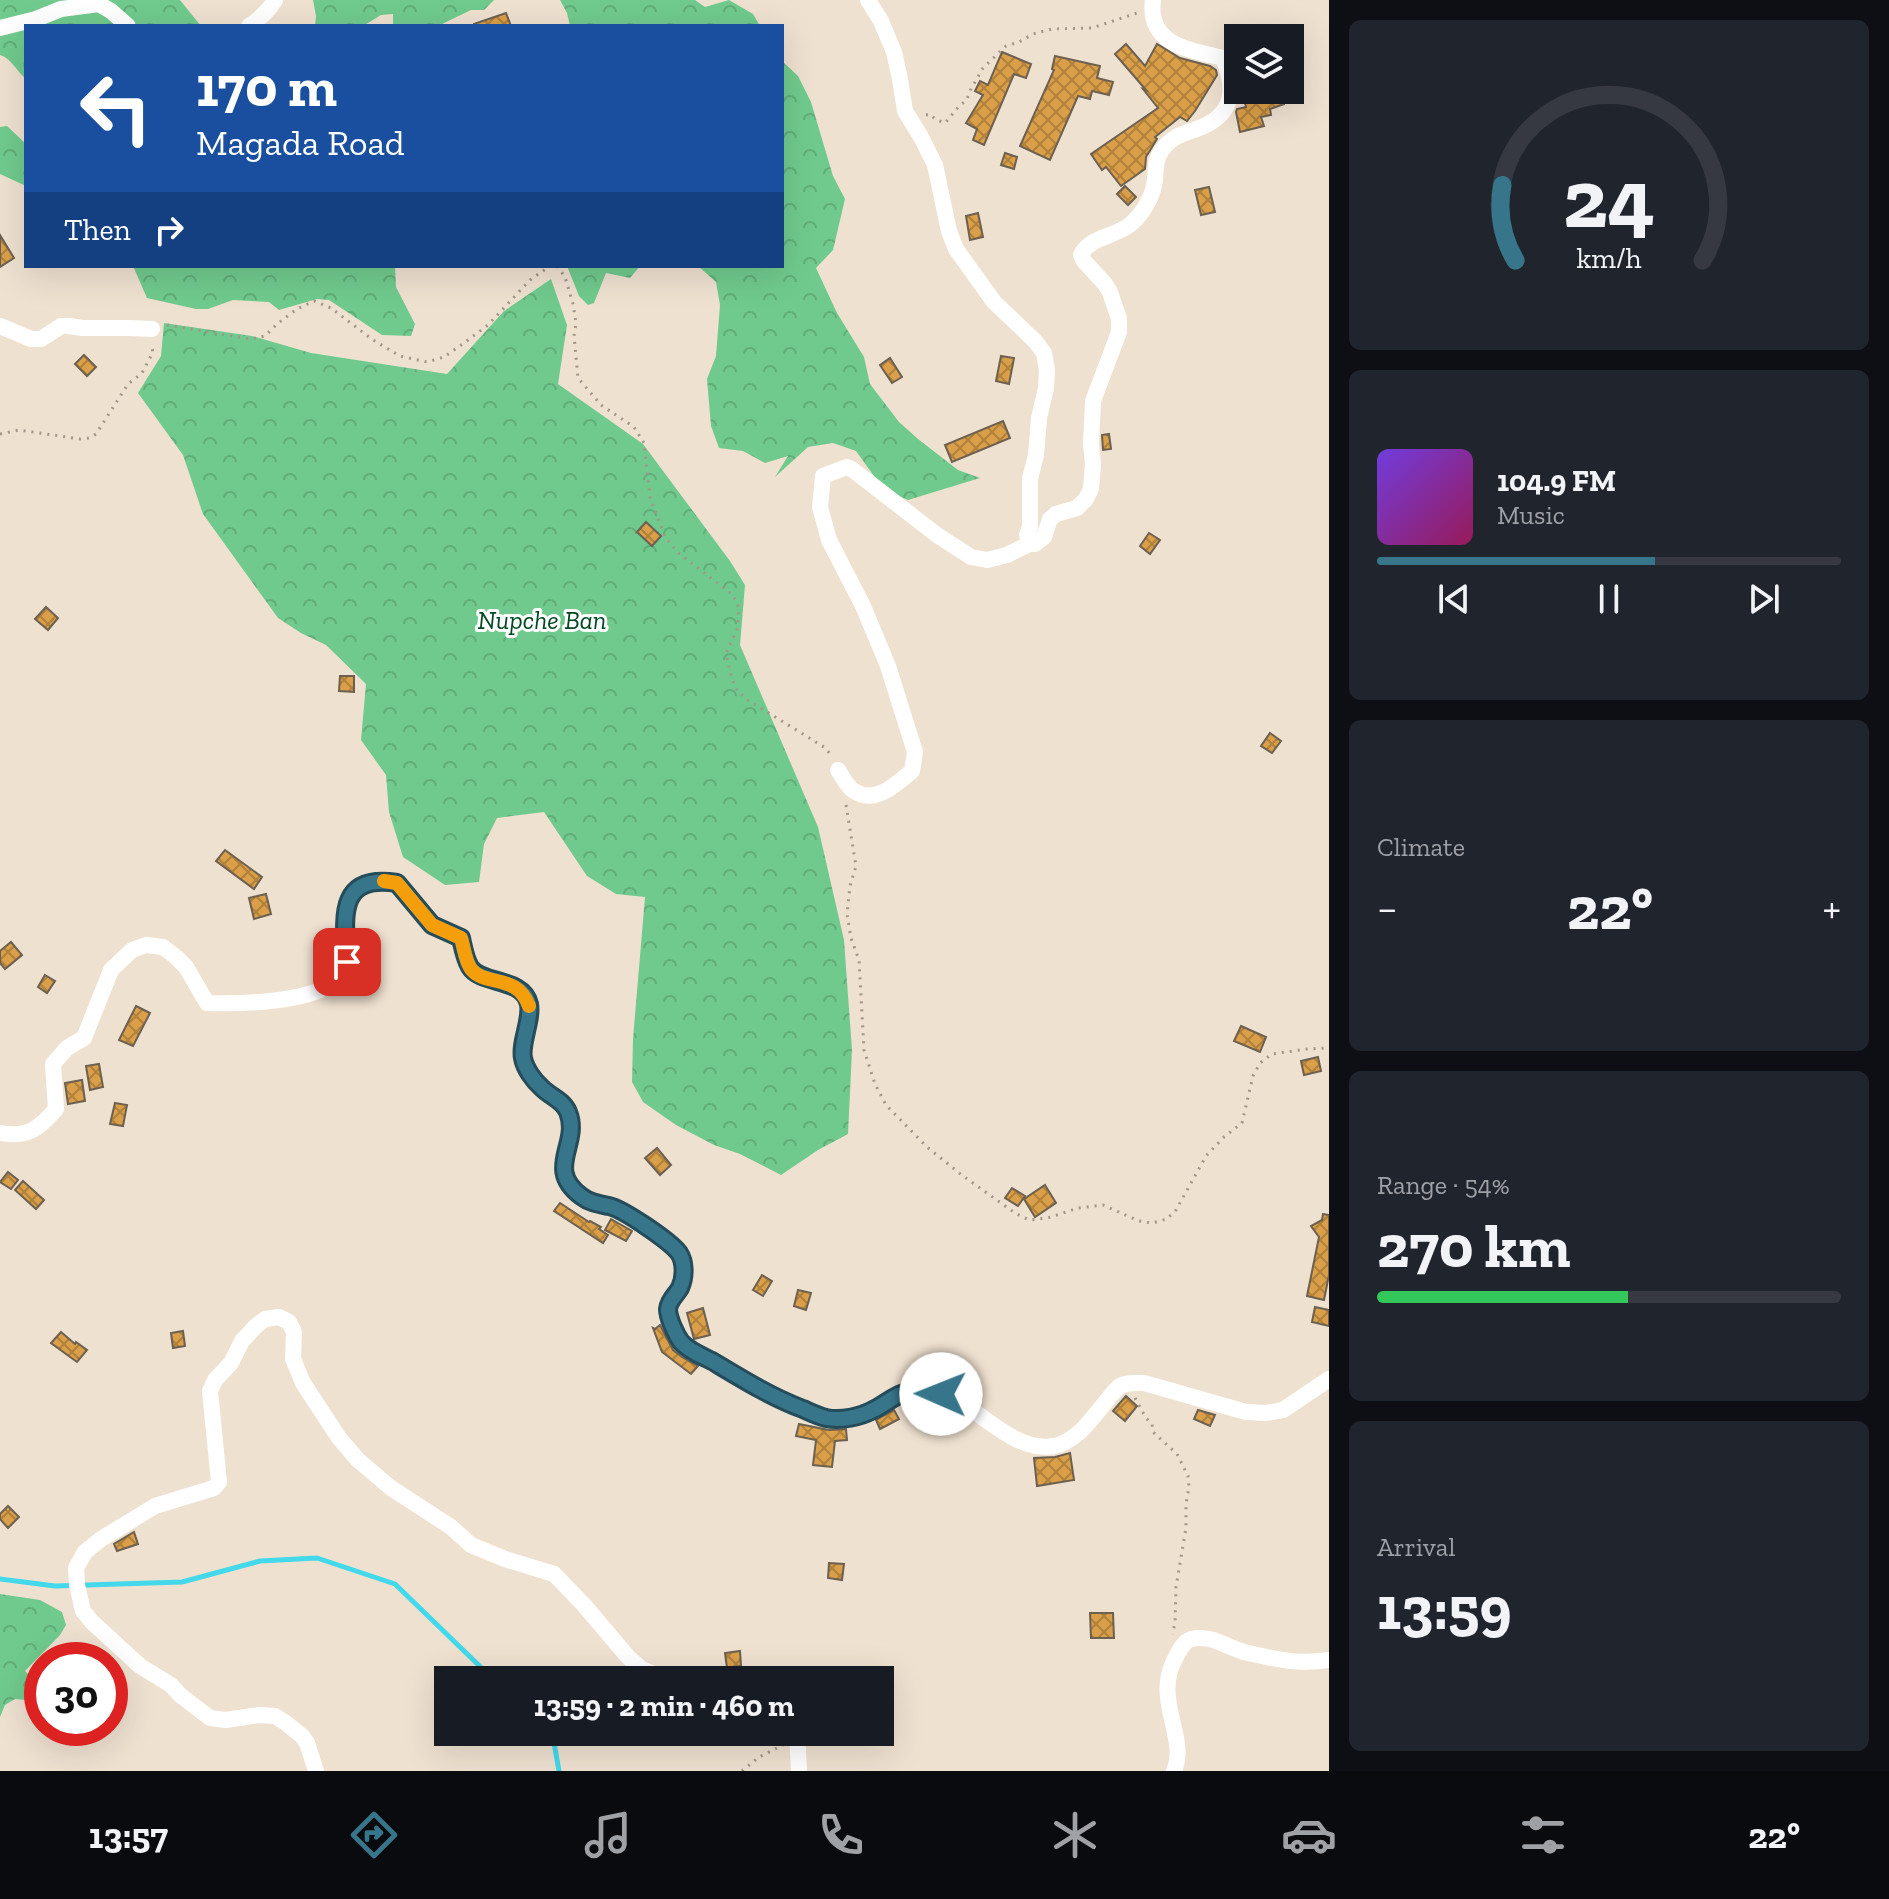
<!DOCTYPE html>
<html lang="en">
<head>
<meta charset="utf-8">
<style>
  body { margin:0; font-family:"Zilla Slab",serif; background:#20242c; color:#f1f3f6; height:100vh; display:flex; flex-direction:column; font-size:30px; white-space:nowrap }
  * { box-sizing:border-box; margin:0 }
  p { font-size:26px; color:#9ea1a6 }
  .icon { flex:none; width:44px; height:44px; fill:none; stroke:currentColor; stroke-width:2; stroke-linecap:round; stroke-linejoin:round }
  .map { position:relative; flex:1; overflow:hidden }
  .side { display:flex; flex-direction:column; gap:20px; padding:20px; background:#0d0f14; width:560px }
  .side>* { flex:none }
  .hud { position:absolute; left:24px; top:24px; width:760px; height:244px; border-radius:0px; box-shadow:0 8px 32px #0002; background:#1a4fa0; color:#fff; overflow:hidden }
  .fabs { position:absolute; left:1224px; top:24px; display:grid; gap:16px }
  .fabs a { display:grid; place-items:center; width:80px; height:80px; border-radius:0px; background:#171b24; box-shadow:0 8px 32px #0002; font-size:40px }
  .speed { position:absolute; left:24px; top:1642px; display:flex; gap:16px; font-size:40px; font-weight:700; text-align:center }
  .speed>* { display:grid; place-content:center; width:104px; height:104px; border-radius:50%; background:#171b24; box-shadow:0 8px 32px #0002; line-height:1 }
  .speed .limit { border:12px solid #d22; background:#fff; color:#111 }
  .pin { position:absolute; display:grid; place-items:center; width:68px; height:68px; color:#fff; margin:-34px; border-radius:16px; box-shadow:0 4px 12px #0006 }
  .me { position:absolute; width:88px; margin:-44px; rotate:271deg; stroke-linejoin:round; filter:drop-shadow(0 0 6px #0008) }
  .turn { display:flex; align-items:center; gap:28px; height:168px; padding:0 40px; font-size:36px }
  .turn .icon { width:104px; height:104px; stroke-width:2.5 }
  .turn b { display:block; font-size:56px; line-height:68px }
  .then { display:flex; align-items:center; height:76px; padding:0 40px; background:#0003; gap:16px; font-size:30px }
  .big { font-size:60px; font-weight:700; line-height:1.1 }
  .side .tile { flex:1; display:flex; flex-direction:column; justify-content:center; gap:12px; min-width:0; padding:0 28px; border-radius:12px; background:#20242c }
  .side .dial { align-items:center; gap:0 }
  .dial svg { height:208px; overflow:visible; fill:none; stroke:#363941; stroke-width:7; stroke-linecap:round; text-anchor:middle }
  .dial text { fill:#f1f3f6; stroke:none }
  .song { display:flex; align-items:center; gap:24px }
  .cover { width:96px; height:96px; border-radius:12px; background:linear-gradient(135deg,hsl(260 70% 55%),hsl(330 70% 35%)) }
  .played { height:8px; border-radius:4px; background:linear-gradient(90deg,#37758a 60%,#363941 60%) }
  .keys { display:flex; justify-content:space-around; direction:ltr }
  .heat { display:flex; justify-content:space-between; align-items:center; font-size:44px; direction:ltr }
  .charge { height:12px; border-radius:6px; background:linear-gradient(90deg,#34c759 54%,#363941 0) }
  .trip { position:absolute; left:434px; top:1666px; width:460px; height:80px; border-radius:0px; background:#171b24; box-shadow:0 8px 32px #0002; font-weight:700; line-height:80px; text-align:center }
  .tabs { display:flex; height:128px; justify-content:space-around; align-items:center; background:#090b0e; color:#9ea1a6 }
  .tabs .icon { width:56px; height:56px }
  .tabs .current { color:#37758a }
  .tabs b { font-size:36px; color:#f1f3f6 }
  main { display:flex; flex:1; min-height:0 }
  .map>svg:first-child { display:block }
  .forest { fill:url(#forest-crowns) }
  .lines { fill:none; stroke-linecap:round; stroke-linejoin:round }
  .stream { stroke:#43d9ea; stroke-width:5 }
  .building { fill:url(#building-cross-hatch); stroke:#6c6051; stroke-width:2 }
  .path { stroke:#a1968a; stroke-width:3; stroke-dasharray:2 6; stroke-linecap:butt }
  .minor { stroke:#fff; stroke-width:16 }
  .route-casing { stroke:#244c5a; stroke-width:20 }
  .route { stroke:#37758a; stroke-width:14 }
  .slow { stroke:#f59e0b; stroke-width:14 }
  .labels { text-anchor:middle; dominant-baseline:central; stroke-width:6; stroke-linejoin:round; paint-order:stroke }
  .park-label { font-size:26px; font-style:italic; fill:#004821; stroke:#fff }
</style>
</head>
<body>
<main>
<div class="map">
<svg width="1329" height="1771" viewBox="0 0 1329 1771">
  <defs>
    <pattern id="forest-crowns" width="20" height="18" patternUnits="userSpaceOnUse" patternTransform="scale(2)"><rect width="20" height="18" fill="#70ca8d"/><path d="M2 6a3 3 0 1 1 6 0M12 15a3 3 0 1 1 6 0" fill="none" stroke="#61ad79"/></pattern>
    <pattern id="building-cross-hatch" width="8" height="8" patternUnits="userSpaceOnUse" patternTransform="scale(2)"><rect width="8" height="8" fill="#da9f48"/><path d="M0 0l8 8M0 8l8-8" fill="none" stroke="#b0813b"/></pattern>
  </defs>
  <rect width="100%" height="100%" fill="#efe1d0"/>
  <g class="forest">
    <path d="M0,0H180L201,26H26V79C17,72 11,58 0,55Z"/>
    <path d="M313,0H494L484,10H471L438,26H393V14L381,15L363,26H315L316,16Z"/>
    <path d="M560,0H695L705,7L729,0L753,14L760,26H570L567,13Z"/>
    <path d="M782,61L798,76L811,102L833,176L845,199L833,250L816,268L837,313L864,357L870,384L899,422L918,439L958,470L980,478L908,500L884,490L856,451L833,443L808,447L775,477L788,456L765,463L743,451L719,448L711,426L707,379L716,356L720,305L716,282L698,266H782Z"/>
    <path d="M7,126L26,144V186L0,174V127Z"/>
    <path d="M133,266H395L396,287L415,324L411,336L382,335L329,300L317,299L279,310L269,302L233,300L208,309H196L147,298Z"/>
    <path d="M567,266H640L630,278L606,273L594,303L588,305L579,296Z"/>
    <path d="M551,279L567,325L558,384L643,444L730,561L745,585L740,645L818,827L844,940L852,1050L848,1134L818,1150L781,1175L740,1154L714,1145L676,1125L643,1102L632,1082L633,1039L645,897L616,894L587,876L544,812L497,818L484,844L479,882L445,885L403,857L389,812L386,775L361,740L366,684L326,645L301,633L278,618L203,514L183,455L138,393L161,356L164,323L252,336L311,353L447,374L504,311Z"/>
    <path d="M0,1594L40,1600L62,1612L66,1625L60,1635L25,1671L42,1688V1711L27,1700L15,1699L5,1705L0,1717Z"/>
  </g>
  <g class="lines">
    <g class="stream">
      <path d="M0,1579L55,1586L182,1582L260,1561L317,1558L395,1584L494,1680"/>
      <path d="M548,1732L553,1737L559,1771"/>
    </g>
  </g>
  <g class="building">
    <path d="M506,13L511,26H474V24Z"/>
    <path d="M1126,44L1145,66L1157,44L1180,58L1210,66L1216,70L1217,75L1195,111L1187,121L1180,117L1155,137L1157,139L1146,157L1145,169L1121,186L1106,167L1102,170L1091,154L1158,108L1143,89L1146,90L1115,54Z"/>
    <path d="M1002,52L1031,64L1026,78L1014,74L984,145L973,140L977,129L966,123L983,95L975,91L980,81L988,85Z"/>
    <path d="M1055,56L1100,66L1097,78L1113,82L1109,95L1092,91L1090,99L1078,96L1050,160L1020,146L1054,70L1052,69Z"/>
    <path d="M1242,90H1282L1284,104L1270,109L1271,115L1261,117L1264,126L1240,132L1236,112L1237,109L1246,107Z"/>
    <path d="M1005,153L1017,157L1014,169L1001,165Z"/>
    <path d="M1125,186L1136,197L1128,205L1117,194Z"/>
    <path d="M1209,187L1215,212L1201,215L1195,190Z"/>
    <path d="M978,213L983,237L970,240L966,216Z"/>
    <path d="M0,235L14,258L0,267Z"/>
    <path d="M84,355L96,367L87,376L75,364Z"/>
    <path d="M1001,356L1014,358L1009,384L996,381Z"/>
    <path d="M890,358L902,377L892,383L880,365Z"/>
    <path d="M1003,421L1010,438L952,462L945,445Z"/>
    <path d="M1109,434L1111,449L1103,450L1102,435Z"/>
    <path d="M646,522L661,536L652,546L637,532Z"/>
    <path d="M1149,533L1160,540L1150,554L1140,546Z"/>
    <path d="M46,607L58,618L48,630L35,619Z"/>
    <path d="M340,676H354V692L339,691Z"/>
    <path d="M1270,733L1281,741L1272,753L1261,746Z"/>
    <path d="M225,850L262,877L254,889L216,861Z"/>
    <path d="M266,894L271,914L254,919L249,898Z"/>
    <path d="M11,942L22,955L5,969L0,963V951Z"/>
    <path d="M45,975L55,981L47,993L38,987Z"/>
    <path d="M136,1006L150,1013L133,1046L119,1040Z"/>
    <path d="M1241,1026L1266,1037L1260,1052L1234,1041Z"/>
    <path d="M1318,1057L1321,1071L1304,1075L1301,1061Z"/>
    <path d="M99,1064L103,1087L90,1090L86,1066Z"/>
    <path d="M82,1080L85,1101L68,1104L65,1083Z"/>
    <path d="M115,1103L127,1105L123,1126L110,1124Z"/>
    <path d="M657,1148L671,1165L660,1175L645,1158Z"/>
    <path d="M8,1172L18,1180L11,1189L0,1182Z"/>
    <path d="M23,1181L44,1200L36,1209L15,1190Z"/>
    <path d="M1045,1185L1056,1203L1035,1217L1024,1199Z"/>
    <path d="M1012,1188L1025,1196L1018,1206L1005,1198Z"/>
    <path d="M560,1203L589,1222L590,1221L601,1227L599,1229L608,1235L603,1243L554,1211Z"/>
    <path d="M1323,1214L1329,1215V1275L1324,1300L1307,1296L1319,1237L1311,1226L1322,1220Z"/>
    <path d="M611,1219L632,1231L626,1241L605,1230Z"/>
    <path d="M762,1275L772,1281L763,1296L753,1290Z"/>
    <path d="M798,1290L811,1293L806,1310L794,1306Z"/>
    <path d="M1315,1307L1329,1310V1326L1312,1322Z"/>
    <path d="M703,1308L710,1335L694,1339L687,1313Z"/>
    <path d="M660,1325L673,1350L682,1357L698,1366L691,1374L662,1352L653,1328L655,1329Z"/>
    <path d="M183,1331L185,1346L173,1348L171,1333Z"/>
    <path d="M61,1332L75,1344L76,1342L87,1350L77,1362L51,1343Z"/>
    <path d="M1126,1396L1137,1406L1125,1421L1113,1411Z"/>
    <path d="M894,1410L899,1419L880,1429L876,1420Z"/>
    <path d="M1198,1410L1215,1415L1210,1426L1194,1419Z"/>
    <path d="M799,1424L829,1430L846,1429L847,1440L835,1441L832,1467L813,1465L816,1440L796,1436Z"/>
    <path d="M1070,1453L1074,1480L1037,1486L1034,1458L1055,1457Z"/>
    <path d="M8,1506L19,1517L8,1528L0,1519V1514Z"/>
    <path d="M134,1532L138,1544L117,1551L114,1544Z"/>
    <path d="M829,1563L844,1564L842,1580L828,1578Z"/>
    <path d="M1090,1613H1113L1114,1638H1091Z"/>
    <path d="M740,1651L741,1666L727,1668L725,1653Z"/>
  </g>
  <g class="lines">
    <g class="path">
      <path d="M926,115L930,114L935,119L945,123L960,105L966,101L971,89L983,68L1006,46L1019,42L1033,34L1052,29L1092,28L1137,13"/>
      <path d="M557,266L565,277L573,304L576,323L574,336L578,378L601,405L634,427L644,443L650,497L665,537L677,552L733,595L739,608L737,630L726,653L732,679L737,690L746,699L824,747L832,756"/>
      <path d="M167,325L251,339L265,336L277,324L297,309L314,301L331,308L373,340L400,356L427,362L444,357L464,343L488,325L530,280L550,266"/>
      <path d="M0,434L19,430L80,439L89,438L96,434L128,384L142,373L153,352L151,344"/>
      <path d="M846,805L856,866L850,886L847,914L851,938L859,960L864,1050L875,1084L886,1105L927,1147L963,1176L1015,1213L1029,1220L1048,1218L1078,1208L1103,1205L1139,1221L1152,1223L1167,1219L1176,1210L1206,1156L1224,1137L1242,1123L1253,1076L1260,1063L1272,1054L1307,1049L1329,1048"/>
      <path d="M1135,1398L1146,1418L1152,1424L1153,1432L1177,1454L1188,1476L1189,1487L1186,1504V1528L1176,1587L1175,1624L1172,1634"/>
      <path d="M742,1771L759,1757L783,1745"/>
    </g>
    <g class="minor">
      <path d="M868,0L881,21L894,52L900,79L905,111L921,137L935,165L949,231L956,249L994,302L1035,341L1044,353L1047,370L1046,388L1039,418L1036,455L1030,479V527L1027,535L1031,543L1035,544L1044,537L1050,519L1056,514L1077,508L1086,499L1091,489L1093,464L1091,444L1093,401L1119,332V319L1110,292L1105,284L1084,261L1081,255C1090,236 1117,237 1132,223C1144,212 1153,196 1155,180C1156,168 1155,160 1162,150C1174,133 1187,134 1204,126C1235,112 1235,86 1223,58C1190,50 1147,45 1153,0"/>
      <path d="M249,26C260,19 268,12 275,0"/>
      <path d="M0,28L36,19L61,9L99,4L111,11L128,26"/>
      <path d="M0,326L31,339H41L61,326H69L82,328H130L152,329"/>
      <path d="M838,770C842,776 847,787 854,791C876,805 896,784 912,771L915,752L888,666L863,606L829,540L820,507L823,476L847,467L853,470L937,535L971,557L987,560L1007,555L1031,543"/>
      <path d="M0,1133C27,1138 39,1129 56,1109L53,1064L67,1048L84,1038L111,970L132,950L146,945L163,947L176,957L186,967L207,1003C240,1004 316,1003 339,978C348,967 346,955 345,942C345,900 347,875 397,883L432,925L461,938C463,947 465,959 470,967C481,985 523,977 529,1004C532,1020 520,1043 523,1058C525,1069 533,1081 542,1088C551,1096 563,1100 568,1112C581,1143 544,1168 581,1196C590,1203 598,1204 608,1206C622,1209 670,1241 678,1253C685,1262 685,1277 680,1287C677,1295 669,1299 668,1308C668,1318 675,1334 681,1342C689,1351 702,1355 712,1361C742,1378 770,1396 803,1409C810,1412 818,1416 825,1418C840,1421 859,1417 872,1410C883,1405 893,1396 904,1393C915,1391 929,1391 940,1394C979,1404 1010,1453 1054,1446C1078,1441 1093,1417 1108,1399C1111,1395 1116,1389 1120,1386C1127,1382 1136,1383 1144,1383L1246,1412L1266,1413L1283,1410L1329,1379"/>
      <path d="M797,1732L799,1771"/>
      <path d="M316,1771L307,1743L302,1736L286,1723L275,1716L259,1715L226,1720L210,1718L180,1695L171,1685L140,1666L92,1622L83,1611L77,1585L76,1568L85,1552L101,1539L155,1506L214,1488L219,1482L210,1391L215,1380L231,1363L242,1341L256,1326L265,1319L279,1317L289,1322L294,1332L293,1359L303,1383L339,1438L358,1460L391,1488L451,1527L471,1545L505,1559L554,1574L584,1605L628,1657L642,1669L668,1680"/>
      <path d="M1174,1771C1188,1739 1155,1702 1173,1663C1177,1655 1182,1642 1191,1639C1210,1634 1227,1647 1244,1652C1275,1659 1297,1665 1329,1660"/>
    </g>
  </g>
  <g class="lines">
    <defs>
      <path id="route" d="M347,962C344,917 337,874 397,883L432,925L461,938C463,947 465,959 470,967C481,985 523,977 529,1004C532,1020 520,1043 523,1058C525,1069 534,1081 542,1088C551,1097 563,1100 568,1112C581,1144 544,1168 581,1196C590,1203 599,1204 609,1206C623,1209 670,1241 679,1253C685,1262 685,1277 680,1288C676,1295 669,1300 668,1309C668,1318 676,1335 681,1342C689,1351 702,1356 712,1361C742,1379 771,1397 803,1409C810,1412 818,1416 826,1418C841,1421 860,1417 873,1410C882,1406 890,1399 899,1395C912,1389 928,1393 941,1394"/>
    </defs>
    <use href="#route" class="route-casing"/>
    <use href="#route" class="route"/>
    <path class="slow" d="M384,881L397,883L432,925L461,938C464,947 465,961 471,969C485,987 517,973 529,1006"/>
  </g>
  <g class="labels">
    <g class="park-label">
      <text x="542" y="620">Nupche Ban</text>
    </g>
  </g>
</svg>
<div class="fabs">
<a><svg class="icon" aria-label="layers" viewBox="0 0 24 24"><path d="M12 4l9 5-9 5-9-5zM3 14l9 5 9-5"/></svg></a>
</div>
<div class="speed"><div class="limit">30</div></div>
<div class="pin" style="left:347px;top:962px;background:#d93025"><svg class="icon" aria-label="arrive" viewBox="0 0 24 24"><path d="M6 21V4h12l-3 4 3 4H6"/></svg></div>
<svg class="me" style="left:941px;top:1394px" viewBox="-20 -20 40 40"><circle r="19" fill="#fff"/><path d="M0-13L10 11 0 6-10 11z" fill="#37758a"/></svg>
<div class="trip">13:59 · 2 min · 460 m</div>
<div class="hud">
<div class="turn"><svg class="icon" aria-label="left" viewBox="0 0 24 24"><path d="M17 20v-9H6M10 6l-5 5 5 5"/></svg><div><b>170 m</b>Magada Road</div></div>
<div class="then">Then<svg class="icon" aria-label="right" viewBox="0 0 24 24"><path d="M7 20v-9h11M14 6l5 5-5 5"/></svg></div>
</div>
</div>
<section class="side">
<div class="tile dial"><svg viewBox="0 0 100 80">
<path d="M14 69A42 42 0 1 1 86 69"/>
<path d="M14 69A42 42 0 0 1 9 40" stroke="#37758a"/>
<text x="50" y="56" font-size="32" font-weight="700">24</text>
<text x="50" y="72" font-size="11">km/h</text>
</svg></div>
<div class="tile">
<div class="song"><i class="cover"></i><div><b>104.9 FM</b><p>Music</p></div></div>
<div class="played"></div>
<div class="keys"><svg class="icon" aria-label="previous" viewBox="0 0 24 24"><path d="M18 5L8 12l10 7zM5 5v14"/></svg><svg class="icon" aria-label="pause" viewBox="0 0 24 24"><path d="M8 5v14M16 5v14"/></svg><svg class="icon" aria-label="next" viewBox="0 0 24 24"><path d="M6 5l10 7-10 7zM19 5v14"/></svg></div>
</div>
<div class="tile"><p>Climate</p>
<div class="heat"><a>−</a><b class="big">22°</b><a>+</a></div>
</div>
<div class="tile"><p>Range · 54%</p><b class="big">270 km</b><div class="charge"></div></div>
<div class="tile"><p>Arrival</p><b class="big">13:59</b></div>
</section>
</main>
<nav class="tabs">
<b>13:57</b>
<svg class="icon current" aria-label="directions" viewBox="0 0 24 24"><path d="M12 3l9 9-9 9-9-9zM9 14v-3h6M13 9l2 2-2 2"/></svg>
<svg class="icon" aria-label="music" viewBox="0 0 24 24"><path d="M9 18V5l10-2v13"/><circle cx="6" cy="18" r="3"/><circle cx="16" cy="16" r="3"/></svg>
<svg class="icon" aria-label="phone" viewBox="0 0 24 24"><path d="M5 4h4l2 5-3 2q2 4 5 5l2-3 5 2v4C11 20 4 13 5 4z"/></svg>
<svg class="icon" aria-label="climate" viewBox="0 0 24 24"><path d="M12 3v18M4 7l16 10M4 17L20 7"/></svg>
<svg class="icon" aria-label="car" viewBox="0 0 24 24"><path d="M5 17H2v-5l4-1 3-4h7l3 4 3 1v5h-3M9 17h6M6 11h13"/><circle cx="7" cy="17" r="2"/><circle cx="17" cy="17" r="2"/></svg>
<svg class="icon" aria-label="filters" viewBox="0 0 24 24"><path d="M4 7h16M4 17h16"/><circle cx="9" cy="7" r="2"/><circle cx="15" cy="17" r="2"/></svg>
<b>22°</b>
</nav>
</body>
</html>
